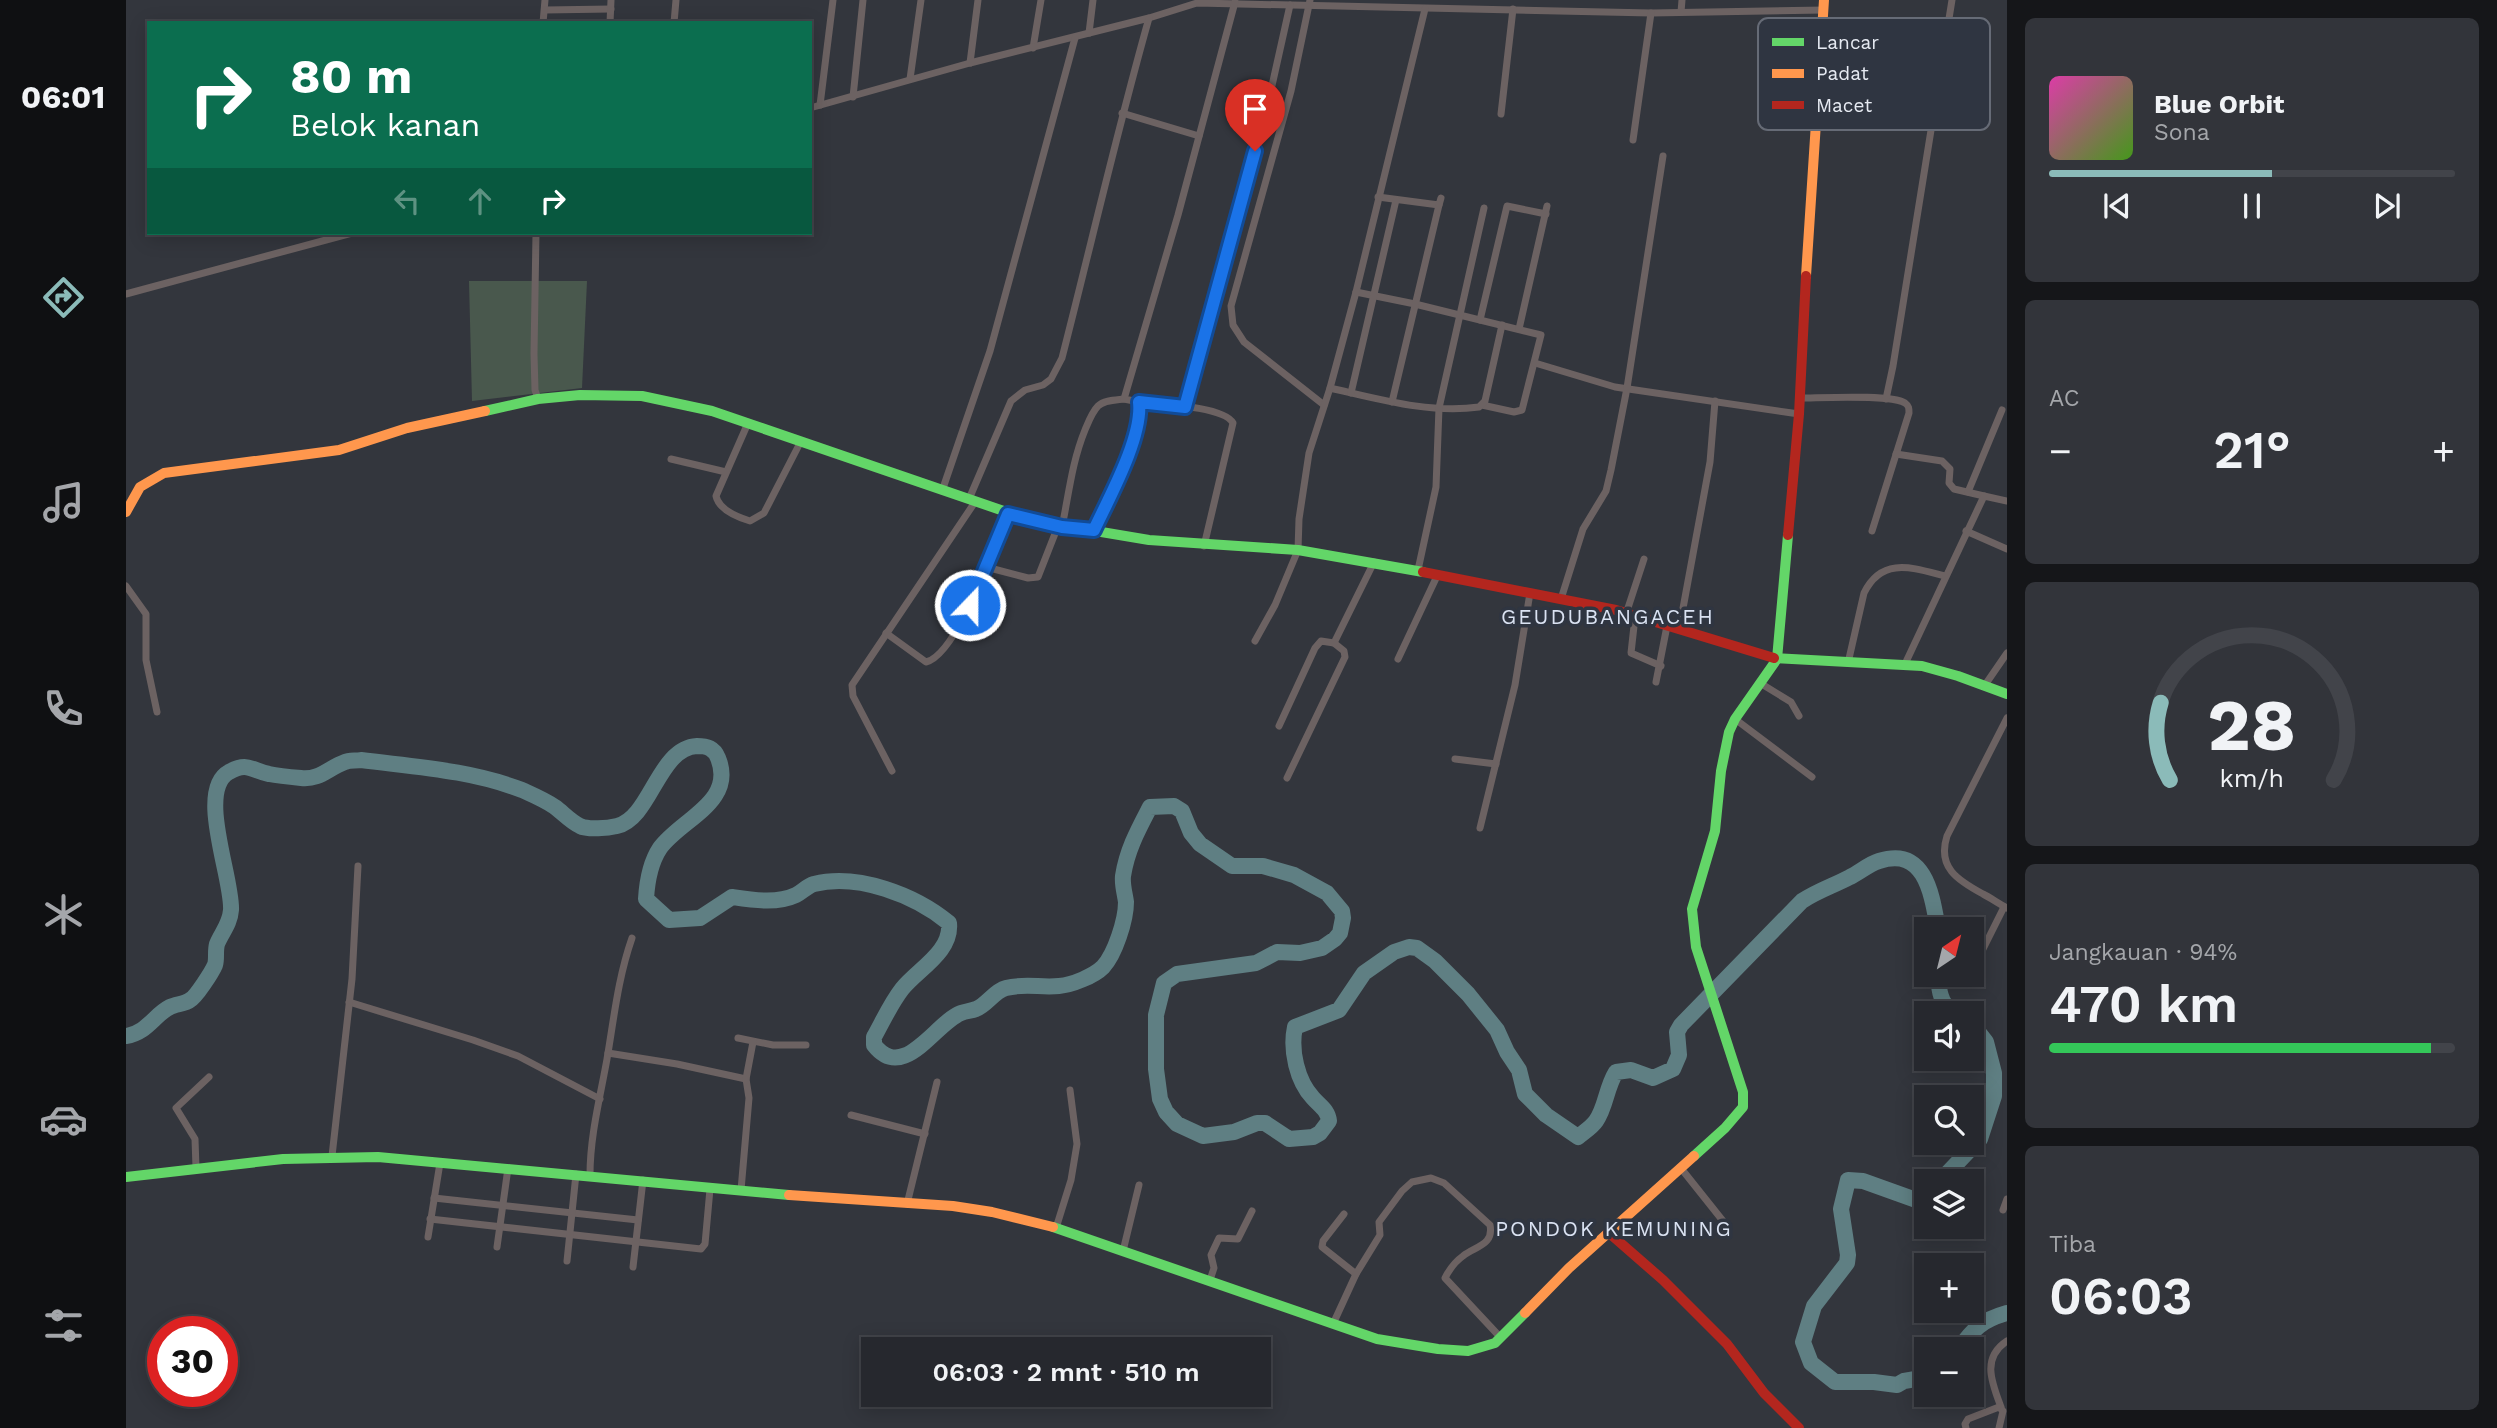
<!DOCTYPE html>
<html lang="id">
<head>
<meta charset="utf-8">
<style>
  body { margin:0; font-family:"Work Sans",sans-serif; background:#32343a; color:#f1f3f6; height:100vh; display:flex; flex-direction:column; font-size:26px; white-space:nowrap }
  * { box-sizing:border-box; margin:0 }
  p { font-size:23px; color:#a4a6aa }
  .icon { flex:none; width:38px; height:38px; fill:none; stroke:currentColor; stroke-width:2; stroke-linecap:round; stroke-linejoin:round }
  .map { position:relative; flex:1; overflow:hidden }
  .drawer { display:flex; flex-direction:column; gap:18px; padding:18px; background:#151619; width:490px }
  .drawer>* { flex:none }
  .top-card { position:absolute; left:21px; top:21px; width:665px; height:214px; border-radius:0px; box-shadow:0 4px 18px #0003,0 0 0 2px #42444a; background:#0b6e4f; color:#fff; overflow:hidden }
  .needle { width:46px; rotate:35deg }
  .fabs { position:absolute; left:1788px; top:917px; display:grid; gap:14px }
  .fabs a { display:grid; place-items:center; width:70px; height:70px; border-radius:0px; background:#26282e; box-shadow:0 4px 18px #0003,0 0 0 2px #42444a; font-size:35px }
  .speed { position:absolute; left:21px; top:1316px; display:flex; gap:14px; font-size:35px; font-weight:700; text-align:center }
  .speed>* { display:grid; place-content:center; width:91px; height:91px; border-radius:50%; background:#26282e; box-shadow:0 4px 18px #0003,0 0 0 2px #42444a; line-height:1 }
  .speed .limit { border:10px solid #d22; background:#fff; color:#111 }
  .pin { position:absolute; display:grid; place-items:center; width:60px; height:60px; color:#fff; margin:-72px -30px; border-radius:50% 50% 50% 0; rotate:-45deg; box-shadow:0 0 7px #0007 }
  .pin .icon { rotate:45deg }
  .me { position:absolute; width:77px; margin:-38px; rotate:22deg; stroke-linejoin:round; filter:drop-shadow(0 0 5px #0008) }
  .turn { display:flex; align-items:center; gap:24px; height:147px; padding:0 28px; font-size:32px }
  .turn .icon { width:91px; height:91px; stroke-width:2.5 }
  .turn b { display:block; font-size:49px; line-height:60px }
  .lanes { display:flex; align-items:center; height:66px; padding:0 28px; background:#0003; justify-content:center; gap:35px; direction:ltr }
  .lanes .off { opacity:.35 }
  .big { font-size:52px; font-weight:600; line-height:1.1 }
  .drawer .widget { flex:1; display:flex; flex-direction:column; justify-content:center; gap:10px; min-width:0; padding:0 24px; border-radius:10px; background:#32343a }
  .drawer .dial { align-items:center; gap:0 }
  .dial svg { height:182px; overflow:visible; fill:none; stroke:#42444a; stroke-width:7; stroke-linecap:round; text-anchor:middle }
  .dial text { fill:#f1f3f6; stroke:none }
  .song { display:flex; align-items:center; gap:21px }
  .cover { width:84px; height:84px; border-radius:10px; background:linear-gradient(135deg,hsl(320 70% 55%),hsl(100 70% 35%)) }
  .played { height:7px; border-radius:4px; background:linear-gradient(90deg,#8bbbb9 55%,#42444a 55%) }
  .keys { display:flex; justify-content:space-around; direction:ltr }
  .heat { display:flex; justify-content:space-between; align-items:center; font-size:38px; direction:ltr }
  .charge { height:10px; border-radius:5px; background:linear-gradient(90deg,#34c759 94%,#42444a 0) }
  .trip { position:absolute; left:735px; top:1337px; width:410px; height:70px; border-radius:0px; background:#26282e; box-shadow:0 4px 18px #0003,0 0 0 2px #42444a; font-weight:600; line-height:70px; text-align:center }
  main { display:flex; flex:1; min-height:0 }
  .tabs { display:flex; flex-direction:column; width:126px; justify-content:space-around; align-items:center; background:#0f1012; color:#a4a6aa }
  .tabs .icon { width:49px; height:49px }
  .tabs .current { color:#8bbbb9 }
  .tabs b { font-size:32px; color:#f1f3f6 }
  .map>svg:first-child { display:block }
  .green { fill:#49584d }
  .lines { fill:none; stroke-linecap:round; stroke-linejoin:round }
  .river { stroke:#5f7f83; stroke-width:16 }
  .street { stroke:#6c6262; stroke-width:7 }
  .fast { stroke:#63d668; stroke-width:10 }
  .slow { stroke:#ff974d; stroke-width:10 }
  .jam { stroke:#b3261e; stroke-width:10 }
  .route-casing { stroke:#114b97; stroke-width:18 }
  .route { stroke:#1a73e8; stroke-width:12 }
  .labels { text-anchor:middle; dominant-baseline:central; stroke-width:7; stroke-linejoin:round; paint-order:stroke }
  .quarter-label { font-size:21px; letter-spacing:2px; fill:#dae2f2; stroke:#2f3541 }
  .key { fill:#2f3541; stroke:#666b76; stroke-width:2 }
  .key-label { font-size:19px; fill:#e6eaf2 }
</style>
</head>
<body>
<main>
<nav class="tabs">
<b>06:01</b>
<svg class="icon current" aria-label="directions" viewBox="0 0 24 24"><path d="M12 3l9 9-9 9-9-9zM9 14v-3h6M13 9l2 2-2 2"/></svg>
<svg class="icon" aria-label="music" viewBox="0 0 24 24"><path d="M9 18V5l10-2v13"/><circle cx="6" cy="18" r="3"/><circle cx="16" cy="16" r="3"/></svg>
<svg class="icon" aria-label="phone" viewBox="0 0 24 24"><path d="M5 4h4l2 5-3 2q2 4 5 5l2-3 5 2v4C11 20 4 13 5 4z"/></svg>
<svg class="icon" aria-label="climate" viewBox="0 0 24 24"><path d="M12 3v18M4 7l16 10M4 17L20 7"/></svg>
<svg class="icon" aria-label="car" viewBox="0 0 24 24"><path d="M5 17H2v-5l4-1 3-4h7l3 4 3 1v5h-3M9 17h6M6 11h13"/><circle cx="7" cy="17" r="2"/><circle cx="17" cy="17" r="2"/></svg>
<svg class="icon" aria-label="filters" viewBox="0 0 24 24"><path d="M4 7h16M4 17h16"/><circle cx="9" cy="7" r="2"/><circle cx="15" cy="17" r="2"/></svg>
</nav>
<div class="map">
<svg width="1881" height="1428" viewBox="0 0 1881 1428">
  <rect width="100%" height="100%" fill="#33363d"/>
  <path class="green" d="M343,281H461L456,388L346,401Z"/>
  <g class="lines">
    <g class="river">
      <path d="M1813,975C1812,989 1815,1006 1829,1013"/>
      <path d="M0,1036C21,1033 28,1015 44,1007C50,1004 59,1004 64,1000C70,997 86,972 89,965C91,959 89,951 91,944C96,932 104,924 105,910C107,879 70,790 103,772C122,761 126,771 143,774C153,776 164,777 175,778C194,780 202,768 219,762C223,760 230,761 235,760C289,767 344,770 396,790C407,795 419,800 429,807C437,813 445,822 454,826C462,830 482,828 491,826C525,818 532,748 571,746C581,746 588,748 592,758C610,802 555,819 534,848C524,863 521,882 520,899L543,920L574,918L606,897C626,900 651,904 670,895C676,892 681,886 688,884C732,873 789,895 823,923C826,952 792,969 776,989C765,1003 757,1021 748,1037V1045C778,1083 809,1023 835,1013C840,1011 845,1011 850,1009C861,1005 868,991 880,988C899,983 915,988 933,986C946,985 968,976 977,967C989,954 1000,920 1000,902C999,894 996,885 997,876C1001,850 1012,830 1024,807L1048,806L1056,811L1065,833L1074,844L1106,866H1137L1168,875L1201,893L1216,911L1217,918L1214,933L1209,939L1196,948L1174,953L1151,952L1130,963L1051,974L1038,983L1030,1015V1069L1034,1099L1040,1112L1051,1124L1077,1136L1108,1132L1131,1123H1139L1163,1139L1187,1137L1194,1133L1203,1121C1202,1110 1194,1106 1187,1098C1171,1081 1164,1050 1169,1027L1213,1010L1238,973L1268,952L1283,947L1291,948L1309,961L1342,994L1371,1030L1381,1052L1393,1070L1399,1094L1420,1115L1452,1137C1458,1132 1466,1127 1470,1121C1480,1107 1480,1088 1490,1072L1505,1070L1527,1078L1547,1069L1553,1055L1551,1032L1555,1025L1676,901C1693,890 1707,886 1724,877C1734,872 1743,864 1753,861C1800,846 1806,896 1812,929"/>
      <path d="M1814,1181L1854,1139L1868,1096V1073L1860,1042L1846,1024"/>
      <path d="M1801,1195L1790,1200L1737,1181L1722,1180L1715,1209L1722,1255L1721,1263L1688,1306L1677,1342L1685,1363L1709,1382H1748L1771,1385L1778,1381L1801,1377"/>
      <path d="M1833,1349C1847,1329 1856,1320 1881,1313"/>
    </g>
    <g class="street">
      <path d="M1184,0L1165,91L1105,306L1107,325L1118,342L1198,405"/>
      <path d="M419,10L485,9"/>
      <path d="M1555,12L1556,0"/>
      <path d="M417,23L419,0"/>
      <path d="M484,23L485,0"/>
      <path d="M548,23L550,0"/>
      <path d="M963,33L967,0"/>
      <path d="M907,48L915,0"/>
      <path d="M844,63L852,0"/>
      <path d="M784,79L795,0"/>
      <path d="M727,97L737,0"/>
      <path d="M694,105L707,0"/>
      <path d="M684,108L844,63L1023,18L1071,3L1525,13L1698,10"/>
      <path d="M996,113L1073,136"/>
      <path d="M1375,114L1387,9"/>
      <path d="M1507,140L1525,13"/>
      <path d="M1252,197L1313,205L1315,198"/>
      <path d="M410,233L408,354L409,390L412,399"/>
      <path d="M1230,292L1289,304L1415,335L1396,410L1388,412L1356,405"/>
      <path d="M0,294L226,233"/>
      <path d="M1354,320L1381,206L1420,214"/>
      <path d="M1393,329L1421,206"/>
      <path d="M1409,363L1489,387L1673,414"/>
      <path d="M1204,388C1253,399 1304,414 1353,407L1359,401L1376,325"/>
      <path d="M1225,393L1270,200"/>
      <path d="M1674,398C1694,398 1765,394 1779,403C1783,406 1783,408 1783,413L1746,531"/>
      <path d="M1760,399L1767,366L1826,0"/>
      <path d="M1013,402C1032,404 1098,406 1107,423L1078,546"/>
      <path d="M1266,402L1313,205"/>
      <path d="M1059,407L1143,99L1164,5"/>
      <path d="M622,423L590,496C593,510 611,517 624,521L638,513L674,443"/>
      <path d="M1770,454L1816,461L1824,469L1823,483L1828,489L1858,496"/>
      <path d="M545,459L600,472"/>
      <path d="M816,491L864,351L949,38"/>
      <path d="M1842,492L1876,410"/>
      <path d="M843,499L885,401L899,390L917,385L925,379L936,358C965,245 991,131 1023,18"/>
      <path d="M936,527C943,493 946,462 959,430C962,423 966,412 972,406C978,400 990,400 998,399"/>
      <path d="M968,530C983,498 1017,437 1013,402L998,399L1052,215L1109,2"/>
      <path d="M1840,531L1881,549"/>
      <path d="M860,567L902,578L912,577L932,526"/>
      <path d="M1292,570L1310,487L1313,408L1358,208"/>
      <path d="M0,586L20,614V660L31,712"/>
      <path d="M1435,599L1457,529L1480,491L1485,470L1501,388L1537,156"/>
      <path d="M1500,614L1518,559"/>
      <path d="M1509,617L1505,653L1535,666"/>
      <path d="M1553,630L1584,462L1589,401"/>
      <path d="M760,633L800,662C831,655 869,545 882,515"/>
      <path d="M1129,641L1149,605L1172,550L1173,519L1183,453L1204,388L1230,292L1299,9"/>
      <path d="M1208,643L1248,562"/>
      <path d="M1272,659L1312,574"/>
      <path d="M1722,663L1738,593C1756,556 1787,568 1819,576"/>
      <path d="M1779,664L1858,496L1881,501"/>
      <path d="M1530,682L1541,626"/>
      <path d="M1634,683L1665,702L1673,716"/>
      <path d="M1859,685L1881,653"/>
      <path d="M1881,718L1821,836C1811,867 1831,880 1857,894C1865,898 1873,904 1881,908"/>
      <path d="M1609,719L1686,777"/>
      <path d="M1153,726L1189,648L1195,641L1208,643L1218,651L1219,657L1161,778"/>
      <path d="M1329,759L1370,764"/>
      <path d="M766,771L727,696L726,685L849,502"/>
      <path d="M1354,828L1389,685L1404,593"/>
      <path d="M1853,957L1878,907"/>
      <path d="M223,1002L347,1040L392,1056L474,1099"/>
      <path d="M612,1038L647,1045H680"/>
      <path d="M482,1053L551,1064L620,1079"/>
      <path d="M725,1115L799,1134"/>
      <path d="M206,1156L226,979L232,866"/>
      <path d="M1554,1167L1601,1226"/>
      <path d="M70,1168L69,1139L50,1108L83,1077"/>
      <path d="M464,1175C464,1136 474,1098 481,1059C488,1018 492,978 506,938"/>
      <path d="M615,1190L623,1098L620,1079L627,1042"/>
      <path d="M308,1198L512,1220"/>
      <path d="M781,1204L811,1082"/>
      <path d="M1877,1210L1881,1199"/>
      <path d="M1218,1214L1197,1241L1196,1247L1230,1274"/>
      <path d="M304,1219L575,1249L579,1244L584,1189"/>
      <path d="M930,1228L945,1180L951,1144L944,1090"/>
      <path d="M302,1237L314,1163"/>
      <path d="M371,1247L382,1168"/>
      <path d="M997,1251L1013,1185"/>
      <path d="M441,1261L450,1174"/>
      <path d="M507,1267L517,1180"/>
      <path d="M1084,1280L1088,1268L1085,1255L1093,1238L1112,1239L1126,1211"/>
      <path d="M1207,1324L1230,1274L1254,1235L1253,1222L1276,1191L1286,1182L1305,1178L1318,1183L1364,1225C1368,1245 1350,1246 1337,1256C1330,1261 1323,1270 1319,1278L1375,1338"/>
      <path d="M1875,1407C1866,1383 1855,1358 1881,1341"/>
      <path d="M1840,1428L1839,1424L1842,1419L1873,1407L1877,1411L1873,1428"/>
    </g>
    <g class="fast">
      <path d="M359,411L412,399L454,395L516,396L586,411L904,520L1023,540L1172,550L1297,572"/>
      <path d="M1648,658L1796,666L1832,676L1881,694"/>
      <path d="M1568,1156L1599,1128L1617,1107V1092L1570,947L1566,909L1589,831L1595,771L1603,732L1609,719L1651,659L1662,535"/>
      <path d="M0,1177L157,1159L252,1157L663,1195"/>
      <path d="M927,1227L1251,1339L1312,1349L1342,1351L1369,1343L1399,1313"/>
    </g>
    <g class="slow">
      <path d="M1680,276L1698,0"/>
      <path d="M0,512L14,487L38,473L213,450L281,428L359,411"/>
      <path d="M663,1195L827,1206L866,1212L927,1227"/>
      <path d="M1399,1313L1443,1268L1568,1156"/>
    </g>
    <g class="jam">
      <path d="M1662,535L1673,414L1680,276"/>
      <path d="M1297,572L1490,610L1648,658"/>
      <path d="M1482,1232L1537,1280L1601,1344L1638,1393L1673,1428"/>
    </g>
  </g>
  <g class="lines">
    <defs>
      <path id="route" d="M844,605L882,514L936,527L968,530C983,498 1017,437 1013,402L1059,407L1129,151"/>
    </defs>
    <use href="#route" class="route-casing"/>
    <use href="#route" class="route"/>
  </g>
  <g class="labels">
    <g class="quarter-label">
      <text x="1482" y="616">GEUDUBANGACEH</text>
      <text x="1488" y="1228">PONDOK KEMUNING</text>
    </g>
  </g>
  <rect x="1632" y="18" width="232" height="112" rx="10" class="key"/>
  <rect x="1646" y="38" width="32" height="8" fill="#63d668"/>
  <rect x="1646" y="69" width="32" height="9" fill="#ff974d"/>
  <rect x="1646" y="101" width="32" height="8" fill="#b3261e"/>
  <g class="key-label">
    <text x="1690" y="49">Lancar</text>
    <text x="1690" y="80">Padat</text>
    <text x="1690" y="112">Macet</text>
  </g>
</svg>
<div class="fabs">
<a><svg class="needle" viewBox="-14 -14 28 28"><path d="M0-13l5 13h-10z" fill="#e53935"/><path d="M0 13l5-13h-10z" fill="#a4a6aa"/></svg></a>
<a><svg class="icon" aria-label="sound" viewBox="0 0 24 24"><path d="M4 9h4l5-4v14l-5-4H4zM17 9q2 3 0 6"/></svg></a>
<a><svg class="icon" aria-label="search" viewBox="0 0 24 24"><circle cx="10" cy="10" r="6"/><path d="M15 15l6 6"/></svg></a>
<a><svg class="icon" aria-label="layers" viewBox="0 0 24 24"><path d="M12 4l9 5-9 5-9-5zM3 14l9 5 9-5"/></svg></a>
<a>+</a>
<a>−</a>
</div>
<div class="speed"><div class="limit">30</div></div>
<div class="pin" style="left:1129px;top:151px;background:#d93025"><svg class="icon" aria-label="arrive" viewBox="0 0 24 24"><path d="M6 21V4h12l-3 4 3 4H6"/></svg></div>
<svg class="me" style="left:844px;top:605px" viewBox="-20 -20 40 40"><circle r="17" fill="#1a73e8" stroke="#fff" stroke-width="3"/><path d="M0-11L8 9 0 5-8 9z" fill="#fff"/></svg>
<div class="trip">06:03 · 2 mnt · 510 m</div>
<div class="top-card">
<div class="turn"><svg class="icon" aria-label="right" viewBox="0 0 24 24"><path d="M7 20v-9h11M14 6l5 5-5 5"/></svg><div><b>80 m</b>Belok kanan</div></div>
<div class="lanes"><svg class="icon off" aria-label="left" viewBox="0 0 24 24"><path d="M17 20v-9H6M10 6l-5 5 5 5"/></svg><svg class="icon off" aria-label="ahead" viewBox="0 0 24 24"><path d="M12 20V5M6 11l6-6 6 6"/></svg><svg class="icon" aria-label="right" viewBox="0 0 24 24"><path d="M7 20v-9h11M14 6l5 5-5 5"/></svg></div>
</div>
</div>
<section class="drawer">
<div class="widget">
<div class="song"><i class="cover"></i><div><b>Blue Orbit</b><p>Sona</p></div></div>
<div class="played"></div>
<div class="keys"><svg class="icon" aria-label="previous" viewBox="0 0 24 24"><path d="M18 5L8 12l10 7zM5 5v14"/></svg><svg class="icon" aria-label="pause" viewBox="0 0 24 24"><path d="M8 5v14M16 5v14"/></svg><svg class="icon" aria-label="next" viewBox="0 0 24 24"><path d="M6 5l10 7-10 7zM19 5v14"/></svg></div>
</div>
<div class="widget"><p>AC</p>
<div class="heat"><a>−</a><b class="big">21°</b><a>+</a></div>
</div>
<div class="widget dial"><svg viewBox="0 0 100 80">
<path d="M14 69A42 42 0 1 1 86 69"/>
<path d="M14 69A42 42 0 0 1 10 35" stroke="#8bbbb9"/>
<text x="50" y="56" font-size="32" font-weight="700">28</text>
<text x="50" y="72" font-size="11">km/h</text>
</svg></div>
<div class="widget"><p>Jangkauan · 94%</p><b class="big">470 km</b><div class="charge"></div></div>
<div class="widget"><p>Tiba</p><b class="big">06:03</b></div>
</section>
</main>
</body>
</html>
